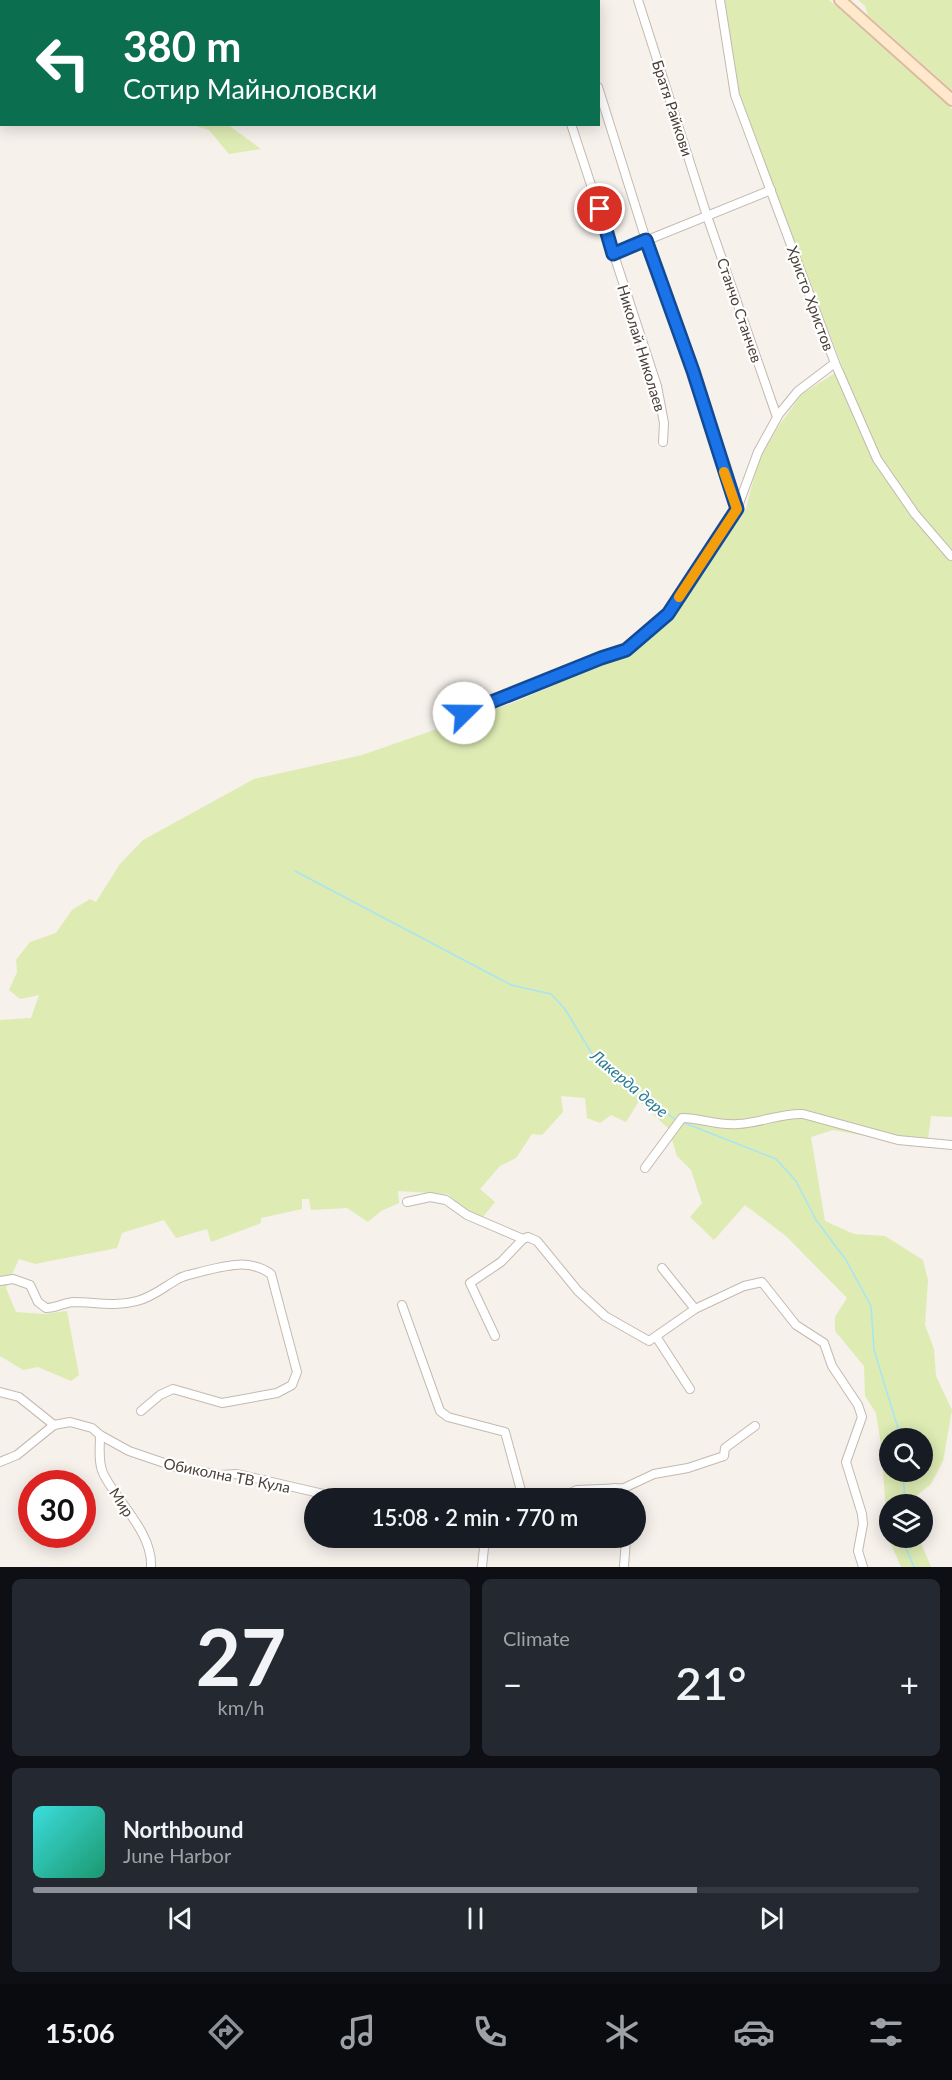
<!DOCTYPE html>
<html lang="en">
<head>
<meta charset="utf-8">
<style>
  body { margin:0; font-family:Lato,sans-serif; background:#242831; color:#f1f3f6; height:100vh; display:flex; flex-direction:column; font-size:22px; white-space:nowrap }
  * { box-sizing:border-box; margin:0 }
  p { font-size:20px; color:#9ea1a6 }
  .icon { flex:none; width:33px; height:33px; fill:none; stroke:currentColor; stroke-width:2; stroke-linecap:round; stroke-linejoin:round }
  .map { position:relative; height:1567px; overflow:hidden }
  .sheet { display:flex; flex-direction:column; gap:12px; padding:12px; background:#0d0f14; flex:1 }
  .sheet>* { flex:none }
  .guide { position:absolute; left:0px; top:0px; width:600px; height:126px; box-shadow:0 3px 15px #0003; background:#0b6e4f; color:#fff; overflow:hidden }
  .buttons { position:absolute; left:879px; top:1428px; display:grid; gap:12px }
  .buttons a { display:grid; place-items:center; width:54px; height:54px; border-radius:50%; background:#171b24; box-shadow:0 3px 15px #0003; font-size:30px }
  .speed { position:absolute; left:18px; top:1470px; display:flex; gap:12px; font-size:30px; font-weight:700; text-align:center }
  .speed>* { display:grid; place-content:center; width:78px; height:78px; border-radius:50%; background:#171b24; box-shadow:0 3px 15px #0003; line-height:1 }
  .speed .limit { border:9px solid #d22; background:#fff; color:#111 }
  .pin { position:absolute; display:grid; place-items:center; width:51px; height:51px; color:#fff; margin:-26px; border:3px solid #fff; border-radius:50%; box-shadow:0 2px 6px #0007 }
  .me { position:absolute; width:66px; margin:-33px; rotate:68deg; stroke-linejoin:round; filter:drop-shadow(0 0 4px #0008) }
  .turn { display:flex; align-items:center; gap:21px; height:126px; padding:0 24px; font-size:27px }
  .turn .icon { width:78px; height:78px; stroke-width:2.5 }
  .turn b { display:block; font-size:42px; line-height:51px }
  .big { font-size:45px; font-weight:600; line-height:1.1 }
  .sheet .widget { flex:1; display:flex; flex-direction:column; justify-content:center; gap:9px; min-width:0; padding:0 21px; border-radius:9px; background:#242831 }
  .sheet .dial { align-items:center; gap:0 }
  .dial b { font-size:78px; line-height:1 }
  .song { display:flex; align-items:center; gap:18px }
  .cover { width:72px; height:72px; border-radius:9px; background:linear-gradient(135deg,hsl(180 70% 55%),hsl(160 70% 35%)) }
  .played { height:6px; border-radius:3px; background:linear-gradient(90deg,#8c9099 75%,#363941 75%) }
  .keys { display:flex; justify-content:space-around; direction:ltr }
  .heat { display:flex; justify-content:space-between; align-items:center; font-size:33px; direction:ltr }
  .sheet .tiles { flex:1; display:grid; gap:12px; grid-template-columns:1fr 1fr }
  .widget:last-child { grid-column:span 2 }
  .trip { position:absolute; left:304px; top:1488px; width:342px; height:60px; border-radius:30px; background:#171b24; box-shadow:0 3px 15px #0003; font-weight:600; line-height:60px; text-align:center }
  .tabs { display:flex; height:96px; justify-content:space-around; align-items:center; background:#090b0e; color:#9ea1a6 }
  .tabs .icon { width:42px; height:42px }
  .tabs .selected { color:#8c9099 }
  .tabs b { font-size:27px; color:#f1f3f6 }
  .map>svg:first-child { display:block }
  .green { fill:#deebb3; fill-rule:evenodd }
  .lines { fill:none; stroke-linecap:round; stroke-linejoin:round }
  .stream { stroke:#a7e5f4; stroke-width:1.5 }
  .street-casing { stroke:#c5b9b0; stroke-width:10 }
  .secondary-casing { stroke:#dabc9c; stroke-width:14 }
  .street { stroke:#fff; stroke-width:8 }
  .secondary { stroke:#ffe8cc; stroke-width:10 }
  .route-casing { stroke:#114b97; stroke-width:15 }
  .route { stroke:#1a73e8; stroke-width:10 }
  .slow { stroke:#f59e0b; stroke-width:10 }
  .labels { text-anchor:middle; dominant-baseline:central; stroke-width:4.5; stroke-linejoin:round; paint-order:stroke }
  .street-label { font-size:15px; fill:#4b4038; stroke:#fff }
  .water-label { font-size:16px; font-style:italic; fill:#257c92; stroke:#fff }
</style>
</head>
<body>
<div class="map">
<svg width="952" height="1567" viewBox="0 0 952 1567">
  <rect width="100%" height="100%" fill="#f6f1eb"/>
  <g class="green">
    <path d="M0,0H310L2,2L0,62Z"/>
    <path d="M722,0H829L952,109V1117L931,1116L927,1147L833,1130L811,1137L825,1221L854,1234L885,1236L923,1260L928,1280L925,1325L934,1349L936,1376L952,1410L943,1461L931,1484L916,1496V1504H890V1538H919L931,1567H901L888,1537L881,1445L876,1413L865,1396L864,1366L835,1331V1317L847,1298L786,1236L745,1205L714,1240L690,1217L702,1203L691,1170L677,1156L669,1129L639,1101L626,1122L611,1115L600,1123L587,1118L585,1098L561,1096L563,1112L542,1135L532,1134L516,1158L500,1166L480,1189L495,1202L483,1217L466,1211L448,1194L398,1191L399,1203L381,1211L368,1222L347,1208L311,1210L309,1199H302V1209L261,1218V1223L211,1242L207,1229L176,1238L164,1220L122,1233L117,1248L35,1264L19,1259L6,1288L16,1312L44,1314L67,1311L79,1375L71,1381L38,1367L23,1370L0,1356V1020L31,1018L39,995L20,999L9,990L17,972L16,960L30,942L56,933L72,910L90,899L96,902L120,864L143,840L254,779L362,755L515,702L626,654L671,622L746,509L758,462L778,427L802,394L843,368L737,97ZM890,1438H922V1472H890Z"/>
    <path d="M858,0H952V90L868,15L865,6Z"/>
    <path d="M193,125H228L261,149L229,154L209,130Z"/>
  </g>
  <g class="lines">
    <g class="stream">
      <path d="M295,871L511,985L551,994L565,1009L592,1054L677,1121"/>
      <path d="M682,1122L776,1159L796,1181L816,1220L846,1260L871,1306L874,1350L901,1438"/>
      <path d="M903,1472L905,1504"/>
      <path d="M905,1538V1546L914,1567"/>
    </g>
    <defs>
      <g id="street">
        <path d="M521,0L522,2"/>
        <path d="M568,0L569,2"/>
        <path d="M638,0L707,216L777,417"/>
        <path d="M720,0L735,95L835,363L877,459L915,514L951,556"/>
        <path d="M598,87L646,240L693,371L737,509"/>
        <path d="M571,124L657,386L664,423L663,442"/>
        <path d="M613,254L771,190"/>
        <path d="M464,713L601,658L626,650L662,621L737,509L758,452L779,414L798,391L835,363"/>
        <path d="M645,1168L682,1118C701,1118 718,1126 738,1124C760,1123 781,1113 803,1114L898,1140L952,1145"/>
        <path d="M407,1202L430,1197L446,1200L467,1215L523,1239L528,1237L537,1241L578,1291L605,1316L649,1341L695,1309L744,1286L762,1282L796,1325L824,1343L832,1366L858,1405L862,1417L846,1462L862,1514L863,1524L858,1551L863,1567"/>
        <path d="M662,1268L695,1309"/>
        <path d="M0,1281L13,1279L30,1285L38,1302L46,1308C56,1308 63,1303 73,1302C95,1302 115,1307 137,1301C153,1297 164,1287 178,1279C184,1275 193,1274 200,1272C224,1266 249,1258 271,1274L297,1372L292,1385L277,1393L222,1403L173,1389L160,1395L141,1411"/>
        <path d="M402,1305L440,1411L448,1417L505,1432L523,1498"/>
        <path d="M495,1336L470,1283L501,1262L523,1239"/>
        <path d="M657,1338L690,1389"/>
        <path d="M0,1392L19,1397L54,1425"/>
        <path d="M100,1435C100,1447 98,1462 103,1473C116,1501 153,1532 151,1567"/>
        <path d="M0,1462L17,1455L54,1425L70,1422L92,1428L100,1435L129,1451L176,1467L220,1475L237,1474L332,1496L352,1495L367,1498"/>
        <path d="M614,1488L617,1498"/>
        <path d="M406,1498L447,1494L464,1498"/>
        <path d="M558,1498L577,1490L624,1488L654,1474L688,1468L724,1456L725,1448L755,1426"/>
        <path d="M482,1567L485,1538"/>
        <path d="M624,1567L626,1538"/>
      </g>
      <path id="secondary" d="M840,0L952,100"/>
    </defs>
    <use href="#street" class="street-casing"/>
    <use href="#secondary" class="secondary-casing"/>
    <use href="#street" class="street"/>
    <use href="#secondary" class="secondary"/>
  </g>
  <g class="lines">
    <defs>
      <path id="route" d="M464,713L601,658L626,650L668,614L737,509L693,371L646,240L613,254L600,209"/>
    </defs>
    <use href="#route" class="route-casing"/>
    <use href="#route" class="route"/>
    <path class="slow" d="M679,597L737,509L724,472"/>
  </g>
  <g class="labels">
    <g class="street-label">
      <text transform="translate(673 108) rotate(72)">Братя Райкови</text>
      <text transform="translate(811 298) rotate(70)">Христо Христов</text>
      <text transform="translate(740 310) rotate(71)">Станчо Станчев</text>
      <text transform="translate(642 348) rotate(73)">Николай Николаев</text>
      <text transform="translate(227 1475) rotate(11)">Обиколна ТВ Кула</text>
      <text transform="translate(122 1502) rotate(57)">Мир</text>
    </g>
    <g class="water-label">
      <text transform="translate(630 1083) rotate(40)">Лакерда дере</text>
    </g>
  </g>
</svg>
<div class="buttons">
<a><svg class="icon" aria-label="search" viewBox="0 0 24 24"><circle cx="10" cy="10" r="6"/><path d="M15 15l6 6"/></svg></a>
<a><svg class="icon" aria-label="layers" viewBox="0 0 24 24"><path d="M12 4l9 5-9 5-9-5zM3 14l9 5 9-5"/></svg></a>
</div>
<div class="speed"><div class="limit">30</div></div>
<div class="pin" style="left:600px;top:209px;background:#d93025"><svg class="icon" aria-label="arrive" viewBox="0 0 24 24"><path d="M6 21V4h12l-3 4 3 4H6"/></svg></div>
<svg class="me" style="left:464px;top:713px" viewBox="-20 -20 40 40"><circle r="19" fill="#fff"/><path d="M0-13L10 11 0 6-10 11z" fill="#1a73e8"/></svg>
<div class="trip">15:08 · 2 min · 770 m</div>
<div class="guide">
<div class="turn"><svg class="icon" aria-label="left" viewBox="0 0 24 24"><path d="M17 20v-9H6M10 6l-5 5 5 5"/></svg><div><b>380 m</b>Сотир Майноловски</div></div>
</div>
</div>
<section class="sheet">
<div class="tiles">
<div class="widget dial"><b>27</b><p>km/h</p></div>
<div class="widget"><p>Climate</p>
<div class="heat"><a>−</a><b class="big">21°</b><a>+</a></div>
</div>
<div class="widget">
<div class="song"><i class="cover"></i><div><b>Northbound</b><p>June Harbor</p></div></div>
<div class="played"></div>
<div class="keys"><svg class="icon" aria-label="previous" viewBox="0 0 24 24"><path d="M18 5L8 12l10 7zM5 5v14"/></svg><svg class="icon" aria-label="pause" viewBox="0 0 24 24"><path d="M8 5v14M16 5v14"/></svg><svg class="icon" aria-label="next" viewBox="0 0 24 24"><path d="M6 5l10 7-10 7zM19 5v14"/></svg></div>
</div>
</div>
</section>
<nav class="tabs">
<b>15:06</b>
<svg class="icon selected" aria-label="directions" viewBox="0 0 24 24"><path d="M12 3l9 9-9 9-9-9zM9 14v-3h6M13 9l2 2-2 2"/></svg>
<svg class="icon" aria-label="music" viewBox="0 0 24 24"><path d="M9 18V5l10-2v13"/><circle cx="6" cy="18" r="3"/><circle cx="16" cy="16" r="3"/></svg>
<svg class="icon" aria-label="phone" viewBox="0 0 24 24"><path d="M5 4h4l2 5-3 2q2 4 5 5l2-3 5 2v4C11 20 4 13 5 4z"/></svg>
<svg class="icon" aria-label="climate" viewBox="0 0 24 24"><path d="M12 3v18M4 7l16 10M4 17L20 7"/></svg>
<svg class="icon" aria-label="car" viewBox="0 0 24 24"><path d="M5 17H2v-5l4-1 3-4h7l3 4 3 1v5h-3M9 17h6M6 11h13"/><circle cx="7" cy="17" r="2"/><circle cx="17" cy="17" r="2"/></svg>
<svg class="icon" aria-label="filters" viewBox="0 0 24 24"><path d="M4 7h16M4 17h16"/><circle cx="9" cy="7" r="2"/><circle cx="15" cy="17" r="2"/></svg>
</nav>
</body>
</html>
